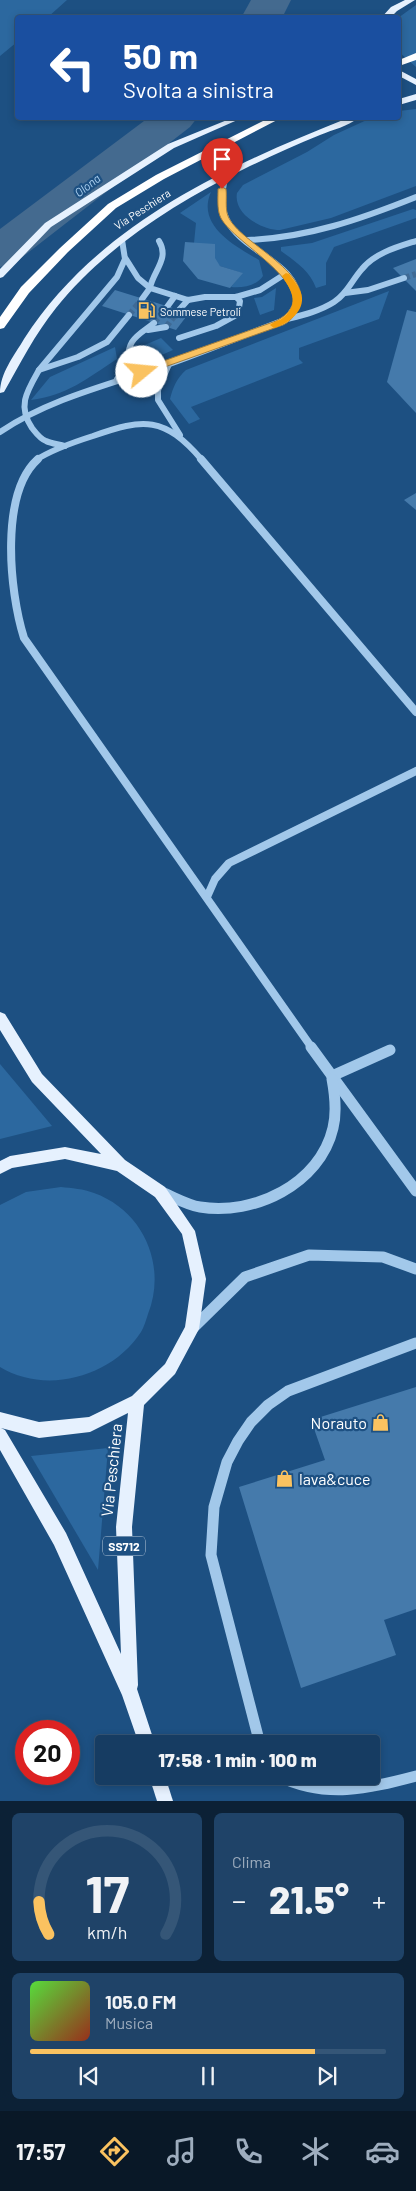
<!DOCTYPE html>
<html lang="it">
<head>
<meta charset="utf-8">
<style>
  body { margin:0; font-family:Barlow,sans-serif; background:#1f4368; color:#f1f3f6; height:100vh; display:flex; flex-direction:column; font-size:19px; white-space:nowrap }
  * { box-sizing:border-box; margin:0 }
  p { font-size:16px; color:#9eadbe }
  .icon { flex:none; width:28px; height:28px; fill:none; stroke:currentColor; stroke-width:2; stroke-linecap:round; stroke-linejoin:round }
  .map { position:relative; height:1801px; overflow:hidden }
  .sheet { display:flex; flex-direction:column; gap:12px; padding:12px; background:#0c2136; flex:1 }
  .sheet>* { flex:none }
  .hud { position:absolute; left:15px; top:15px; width:386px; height:105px; border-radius:5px; box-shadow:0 2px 8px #0003,0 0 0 1px #355677; background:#1a4fa0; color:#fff; overflow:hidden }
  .speed { position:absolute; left:15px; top:1720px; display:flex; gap:10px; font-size:25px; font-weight:700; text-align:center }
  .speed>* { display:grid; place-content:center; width:65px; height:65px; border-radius:50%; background:#163c62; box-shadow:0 2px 8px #0003,0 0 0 1px #355677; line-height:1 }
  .speed .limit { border:8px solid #d22; background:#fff; color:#111 }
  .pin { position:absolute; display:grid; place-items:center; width:42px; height:42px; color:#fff; margin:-51px -21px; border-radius:50% 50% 50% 0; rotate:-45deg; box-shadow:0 0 5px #0007 }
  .pin .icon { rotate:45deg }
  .me { position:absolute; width:55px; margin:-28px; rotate:73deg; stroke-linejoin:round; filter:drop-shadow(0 0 4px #0008) }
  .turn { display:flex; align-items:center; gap:18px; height:105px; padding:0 25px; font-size:22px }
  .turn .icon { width:65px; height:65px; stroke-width:2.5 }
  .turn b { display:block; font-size:35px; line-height:42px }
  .big { font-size:38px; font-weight:800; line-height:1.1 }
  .sheet .tile { flex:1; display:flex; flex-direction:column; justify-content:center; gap:8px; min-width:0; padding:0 18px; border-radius:8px; background:#1f4368 }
  .sheet .dial { align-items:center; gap:0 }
  .dial svg { height:130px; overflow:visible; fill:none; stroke:#355677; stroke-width:7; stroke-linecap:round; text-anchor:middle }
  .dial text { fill:#f1f3f6; stroke:none }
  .song { display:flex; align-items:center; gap:15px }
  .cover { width:60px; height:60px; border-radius:8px; background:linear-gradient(135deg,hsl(110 70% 55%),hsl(10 70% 35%)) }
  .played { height:5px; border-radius:2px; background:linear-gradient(90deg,#fac260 80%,#355677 80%) }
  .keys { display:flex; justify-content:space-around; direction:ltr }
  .heat { display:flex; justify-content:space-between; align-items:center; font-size:28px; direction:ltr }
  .sheet .tiles { flex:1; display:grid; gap:12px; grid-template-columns:1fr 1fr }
  .tile:last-child { grid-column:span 2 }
  .trip { position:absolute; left:95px; top:1735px; width:285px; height:50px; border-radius:5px; background:#163c62; box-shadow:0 2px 8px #0003,0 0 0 1px #355677; font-weight:800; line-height:50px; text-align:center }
  .tabs { display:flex; height:80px; justify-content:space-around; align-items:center; background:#091827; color:#9eadbe }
  .tabs .icon { width:35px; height:35px }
  .tabs .selected { color:#fac260 }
  .tabs b { font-size:22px; color:#f1f3f6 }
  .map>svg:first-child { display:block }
  .green { fill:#2c689f }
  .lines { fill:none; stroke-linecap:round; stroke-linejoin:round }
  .river { fill:#446a8f; fill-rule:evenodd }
  .building { fill:#457aab }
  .minor-tunnel { stroke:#3f6a95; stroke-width:6; stroke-dasharray:6 3; stroke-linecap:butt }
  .minor-far2 { stroke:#a2c8ea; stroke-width:6 }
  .minor-far1 { stroke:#a2c8ea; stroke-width:8 }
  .minor { stroke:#a2c8ea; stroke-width:11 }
  .major { fill:#e6f1fe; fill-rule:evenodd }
  .highway { fill:#fff; fill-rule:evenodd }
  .route { fill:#fac260; stroke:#a27e3e }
  .slow { fill:#f59e0b }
  .labels { text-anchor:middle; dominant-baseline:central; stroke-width:4.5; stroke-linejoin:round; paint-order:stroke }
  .far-street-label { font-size:11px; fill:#fff; stroke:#1d5082 }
  .far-poi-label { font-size:11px; fill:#fff; stroke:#1d5082; text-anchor:start }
  .far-water-label { font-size:12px; font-style:italic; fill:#add1f1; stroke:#1d5082 }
  .shield { fill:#1d5082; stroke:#bbcada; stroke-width:1 }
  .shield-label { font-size:12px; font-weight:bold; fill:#fff }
  .near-poi-label { font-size:16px; fill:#fff; stroke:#1d5082; text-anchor:end }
  .near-street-label { font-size:16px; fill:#fff; stroke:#1d5082 }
</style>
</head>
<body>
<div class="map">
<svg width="416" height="1801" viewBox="0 0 416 1801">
  <rect width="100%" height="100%" fill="#1d5082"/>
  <g class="green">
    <path d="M0,0H67L48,17L18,18L17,42L0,56Z"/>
    <path d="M416,5V67L399,52L398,18Z"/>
    <path d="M416,109V186L331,218L280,230C262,230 233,214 237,193L243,185L307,152L334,135L371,118H399V111Z"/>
    <path d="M211,192C196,225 235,246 259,260L263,276C256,286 243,288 231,287L242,273L220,266L194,243L196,223L180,213Z"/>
    <path d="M413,209L416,210V218L334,247L326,263V285L316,288C310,271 296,262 281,251V247L312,243Z"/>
    <path d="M276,288L274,310L260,315L254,298L262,297Z"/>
    <path d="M389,291L379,319L299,348V359L303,363L191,407L200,419L189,424L170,399C173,387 177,378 186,370Z"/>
    <path d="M161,338L173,350L139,365L140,347Z"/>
    <path d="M115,347L117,359C88,378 66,396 31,400L50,377Z"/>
    <path d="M0,1064L52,1126L0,1139Z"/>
    <path d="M61,1187C71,1188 84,1189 94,1193C144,1211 167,1266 148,1314C146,1320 144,1327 141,1332C112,1377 46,1395 0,1367V1205L26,1192Z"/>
    <path d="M108,1448L98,1570L31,1456Z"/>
  </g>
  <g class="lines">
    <g class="river">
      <path d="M251,0H291L282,18H241Z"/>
      <path d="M148,118H197L190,127L16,262L0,267V229Z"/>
    </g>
  </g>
  <g class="building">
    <path d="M185,242L215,244V258L220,266L243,273L230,288L198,279L183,261Z"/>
    <path d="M416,259V291L393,268Z"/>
    <path d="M115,290L189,313L176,330L102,306Z"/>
    <path d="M407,310L416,312V413L387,382Z"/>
    <path d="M416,493V510L404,500Z"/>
    <path d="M416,1387V1609L384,1620L396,1655L301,1688L239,1487L325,1460L311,1420Z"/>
  </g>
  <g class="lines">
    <g class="minor-tunnel">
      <path d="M404,278L416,274"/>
      <path d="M129,315L142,299"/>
      <path d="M154,323L167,307"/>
      <path d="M166,327L179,310"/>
    </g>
    <g class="minor-far2">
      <path d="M247,240C307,238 361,219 416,197"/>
      <path d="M159,241C170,259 153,271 150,288L188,300L205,297H236L260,290L285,274"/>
      <path d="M126,259L138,278L150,288L142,299"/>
      <path d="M345,293L368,290L404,278"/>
      <path d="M167,307L175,296"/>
      <path d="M179,310L188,300"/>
      <path d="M287,319C303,315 320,311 334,302C347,294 352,280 362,269C375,253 397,247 416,241"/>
      <path d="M148,330L166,327"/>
      <path d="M179,338L216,326L238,314L240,301L236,297"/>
      <path d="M169,364L158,390V400L180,435"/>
      <path d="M39,370L117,277L125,259L122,240"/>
      <path d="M117,379C136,363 123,357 132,342C137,334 147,329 154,323"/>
      <path d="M0,432C48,400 104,386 158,368C202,353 244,335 287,319L298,302C299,248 202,253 226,176"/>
      <path d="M65,446C59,444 52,444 46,441C40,439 36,433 32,428C17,406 27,391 39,370L78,357L107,342L129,315"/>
      <path d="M36,460C53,449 74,442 93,436C144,418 164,416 202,460"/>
    </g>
    <g class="minor-far1">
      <path d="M38,459C0,493 9,590 24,638L312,1048"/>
      <path d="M201,459L416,712"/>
      <path d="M207,897L215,879L229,863L416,771"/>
    </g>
    <g class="minor">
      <path d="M311,1047L416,1191"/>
      <path d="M332,1076L390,1050"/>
      <path d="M161,1192C174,1197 187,1205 200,1207C254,1216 320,1184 333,1128C337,1112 335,1095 332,1079"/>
      <path d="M192,1329L245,1277L309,1255L383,1257L416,1269"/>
      <path d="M260,1744L211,1555L214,1507L227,1462L238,1441L251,1422L268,1405L288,1391L416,1343"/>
      <path d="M278,1776C326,1799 367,1789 416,1776"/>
    </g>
    <g class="major">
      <path d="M405,0H415L397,11L390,18H381L391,7Z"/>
      <path d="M399,70L416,79V85L399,76Z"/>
      <path d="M416,94V100L399,105V99Z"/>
      <path d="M232,118H242L174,148L51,227L3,277L0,278V269L45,223L168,144Z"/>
      <path d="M348,118H358C349,126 332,130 320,135C295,145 269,157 244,169C175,203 105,247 56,308C35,334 20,364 4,392L0,393C0,373 14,356 24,339C97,225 227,166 348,118Z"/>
      <path d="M0,1012L5,1014L42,1074L125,1160L165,1187L195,1231L206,1279L199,1329L175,1374L144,1405L132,1527L138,1685L137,1689L155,1744H139L122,1695L54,1545L0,1450V1412L39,1422L89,1417L132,1396L165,1364L185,1327L192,1279L182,1234L155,1197L117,1171L65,1159L12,1168L0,1174V1161L10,1156L65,1147L101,1154L32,1082L0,1030ZM128,1413L116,1527L121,1654L66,1533L5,1430L1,1428L39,1438L90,1432Z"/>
      <path d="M149,1776H165L173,1801H157Z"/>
    </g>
    <g class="highway">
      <path d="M416,53V60L399,66V60Z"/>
      <path d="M269,118H281L164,179L116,208L68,252L29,293L4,328L0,329V317L21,287L60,248L108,204L156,175Z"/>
    </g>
  </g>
  <path class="route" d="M222,187L226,189C227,197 225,209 228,216C239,244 322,275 296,312C292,319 289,322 283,325L145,374H138V370L276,321C333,291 230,243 220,216C217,209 218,197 218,189Z"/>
  <path class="slow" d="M286,273L289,274C294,281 302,290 302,298C303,313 287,324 274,328L270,325C274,321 280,321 284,317C300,303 291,290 282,276Z"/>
  <defs>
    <symbol id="fuel-bare" viewBox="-9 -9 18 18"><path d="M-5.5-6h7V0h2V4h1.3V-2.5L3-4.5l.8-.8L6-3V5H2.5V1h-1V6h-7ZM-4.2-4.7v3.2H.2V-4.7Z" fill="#fac260" stroke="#1d5082" stroke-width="2.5" paint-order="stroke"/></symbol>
    <symbol id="shop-bare" viewBox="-9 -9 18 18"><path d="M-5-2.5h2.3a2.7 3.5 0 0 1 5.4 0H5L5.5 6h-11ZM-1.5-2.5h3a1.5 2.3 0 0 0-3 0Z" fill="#fac260" stroke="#1d5082" stroke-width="2.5" paint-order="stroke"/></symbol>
  </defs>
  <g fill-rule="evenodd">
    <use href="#fuel-bare" x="134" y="298" width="25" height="25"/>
    <use href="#shop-bare" x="368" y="1410" width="25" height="25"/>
    <use href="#shop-bare" x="272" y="1466" width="25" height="25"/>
  </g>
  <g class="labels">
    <g class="far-street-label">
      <text transform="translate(142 209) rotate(-33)">Via Peschiera</text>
    </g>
    <g class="far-poi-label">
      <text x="160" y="311">Sommese Petroli</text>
    </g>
    <g class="far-water-label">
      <text transform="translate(87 185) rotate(-38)">Olona</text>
    </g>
    <rect class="shield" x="103" y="1536.5" width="42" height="19" rx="4"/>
    <g class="shield-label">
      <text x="124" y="1546">SS712</text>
    </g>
    <g class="near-poi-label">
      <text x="367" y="1422">Norauto</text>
      <text x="299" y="1478" text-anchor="start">lava&amp;cuce</text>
    </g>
    <g class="near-street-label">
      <text transform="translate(111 1470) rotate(-84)">Via Peschiera</text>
    </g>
  </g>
</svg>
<div class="speed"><div class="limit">20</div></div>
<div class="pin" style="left:222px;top:189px;background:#d93025"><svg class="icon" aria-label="arrive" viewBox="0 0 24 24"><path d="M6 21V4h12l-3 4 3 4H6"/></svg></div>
<svg class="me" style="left:142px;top:372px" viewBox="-20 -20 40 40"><circle r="19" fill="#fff"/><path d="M0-13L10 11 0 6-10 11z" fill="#fac260"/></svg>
<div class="trip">17:58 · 1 min · 100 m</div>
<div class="hud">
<div class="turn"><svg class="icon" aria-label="left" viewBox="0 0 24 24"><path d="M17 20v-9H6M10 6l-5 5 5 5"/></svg><div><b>50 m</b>Svolta a sinistra</div></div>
</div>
</div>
<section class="sheet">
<div class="tiles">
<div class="tile dial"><svg viewBox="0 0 100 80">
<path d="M14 69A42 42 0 1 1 86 69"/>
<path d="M14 69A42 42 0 0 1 8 49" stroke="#fac260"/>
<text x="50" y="56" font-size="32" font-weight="700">17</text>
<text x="50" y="72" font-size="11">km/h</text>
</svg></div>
<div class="tile"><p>Clima</p>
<div class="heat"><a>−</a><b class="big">21.5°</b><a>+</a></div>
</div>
<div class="tile">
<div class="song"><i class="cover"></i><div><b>105.0 FM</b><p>Musica</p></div></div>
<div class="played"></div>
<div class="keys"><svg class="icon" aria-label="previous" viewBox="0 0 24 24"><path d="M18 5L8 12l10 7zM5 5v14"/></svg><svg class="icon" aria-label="pause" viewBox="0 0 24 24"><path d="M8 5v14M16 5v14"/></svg><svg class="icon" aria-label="next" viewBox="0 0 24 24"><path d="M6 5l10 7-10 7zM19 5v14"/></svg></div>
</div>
</div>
</section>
<nav class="tabs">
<b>17:57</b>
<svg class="icon selected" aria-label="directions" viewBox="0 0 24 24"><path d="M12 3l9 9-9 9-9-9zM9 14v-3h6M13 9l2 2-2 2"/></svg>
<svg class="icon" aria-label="music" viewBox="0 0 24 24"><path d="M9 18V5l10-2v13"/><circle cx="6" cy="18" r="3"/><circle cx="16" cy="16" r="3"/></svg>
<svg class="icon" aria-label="phone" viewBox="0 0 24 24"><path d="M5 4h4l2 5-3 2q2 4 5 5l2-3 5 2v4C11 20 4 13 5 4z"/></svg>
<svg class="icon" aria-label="climate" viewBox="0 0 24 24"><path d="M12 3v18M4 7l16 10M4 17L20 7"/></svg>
<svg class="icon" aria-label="car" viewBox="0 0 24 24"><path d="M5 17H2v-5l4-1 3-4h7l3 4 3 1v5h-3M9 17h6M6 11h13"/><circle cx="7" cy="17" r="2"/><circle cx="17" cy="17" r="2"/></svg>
</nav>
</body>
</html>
